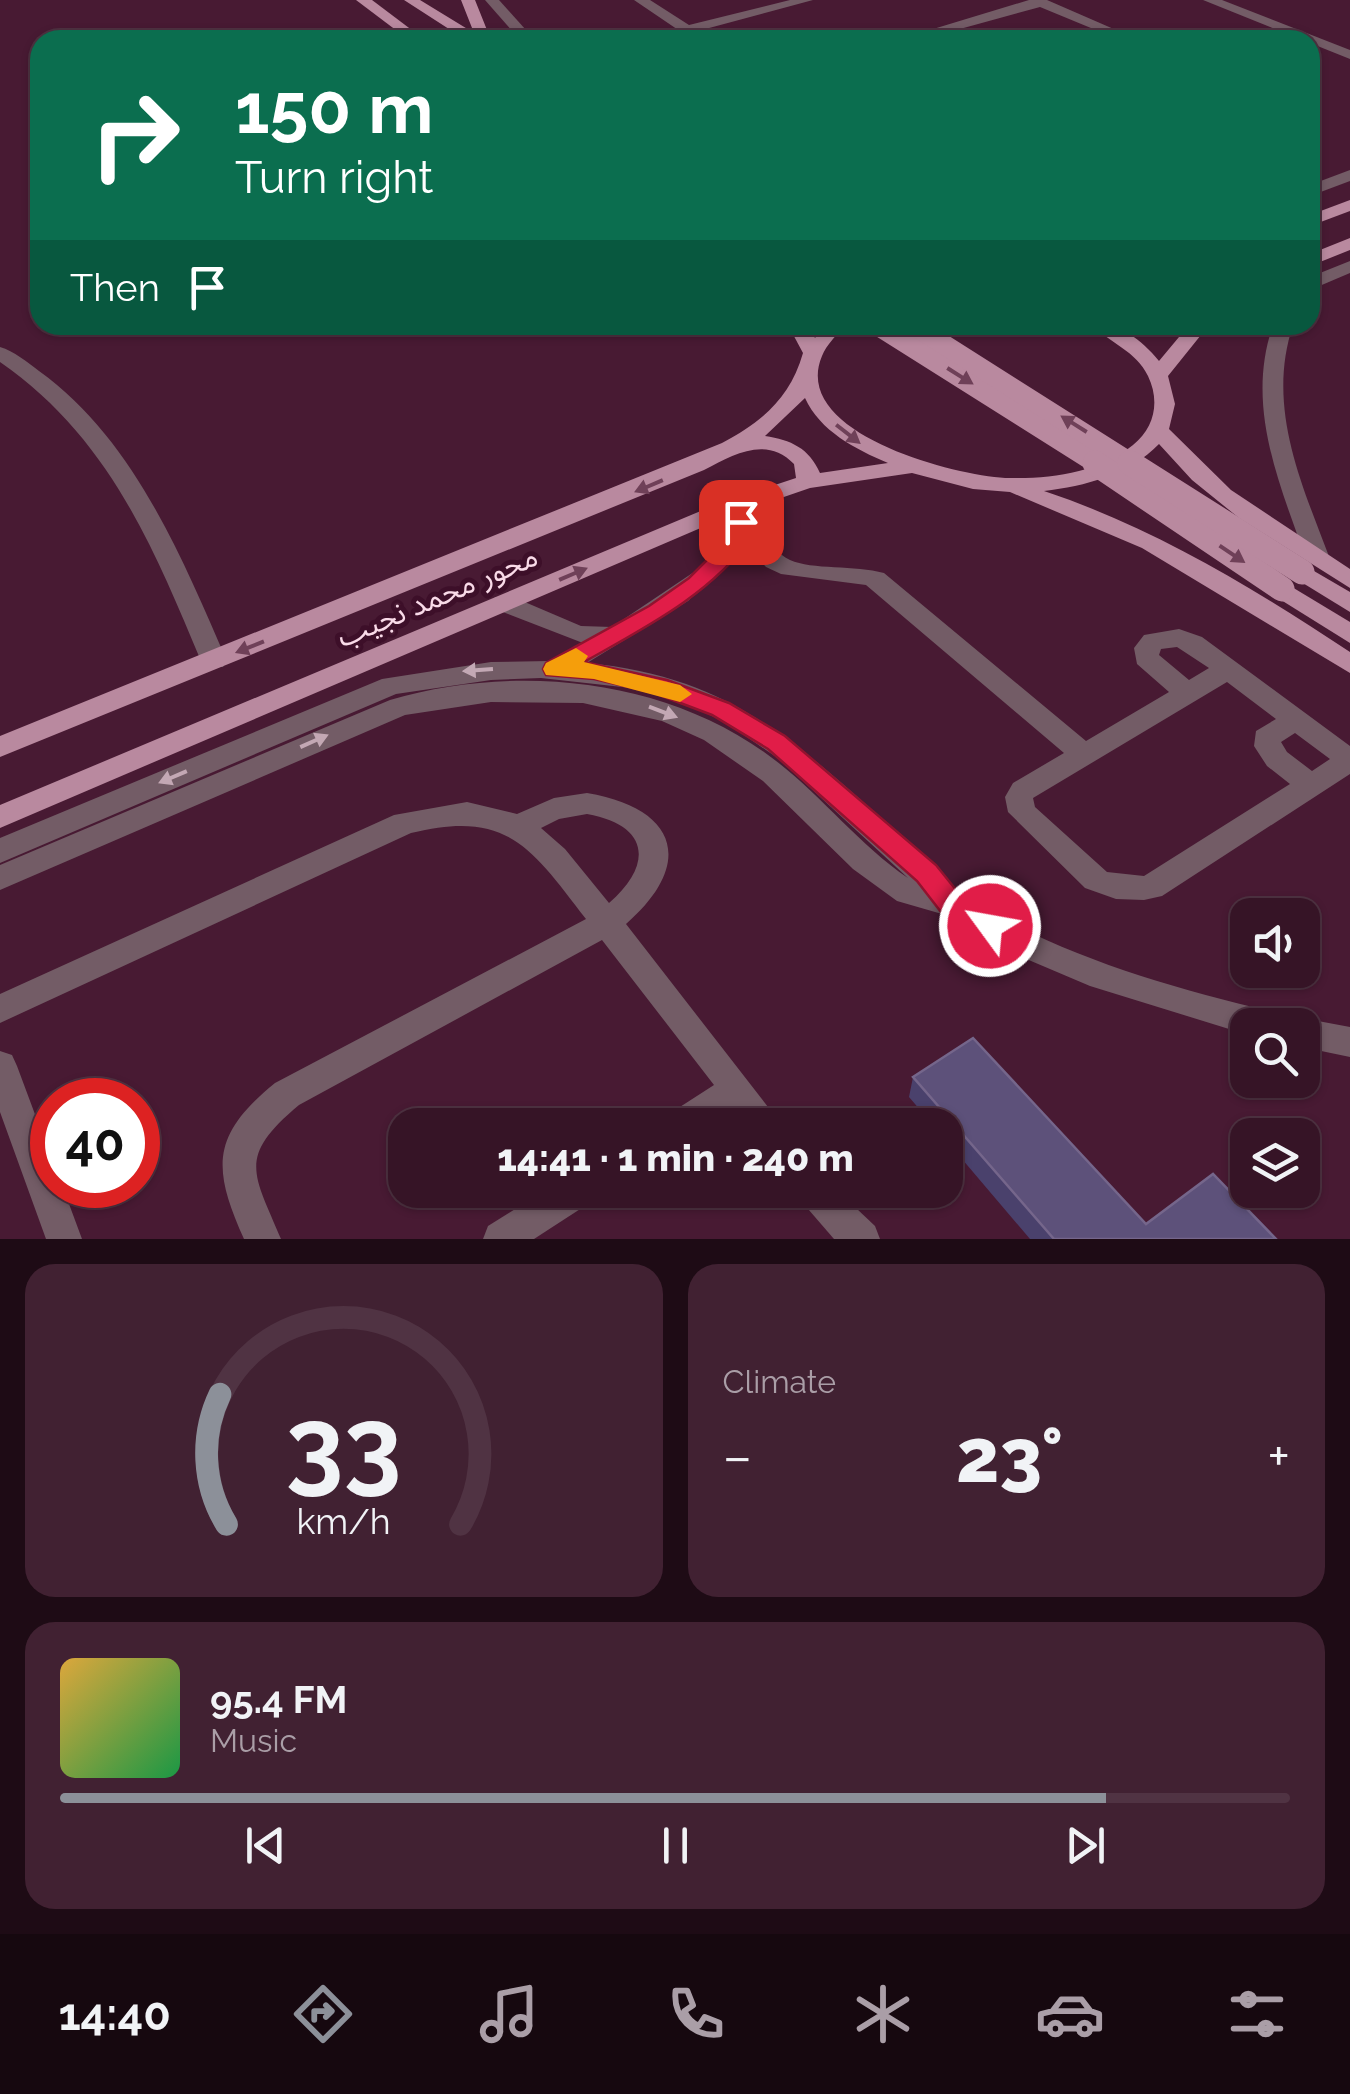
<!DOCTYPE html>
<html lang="en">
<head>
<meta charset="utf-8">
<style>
  body { margin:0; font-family:Raleway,"Noto Sans Arabic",sans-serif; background:#412132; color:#f1f3f6; height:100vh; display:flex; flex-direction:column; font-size:38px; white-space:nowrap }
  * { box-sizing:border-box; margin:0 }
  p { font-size:32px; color:#aa9ea7 }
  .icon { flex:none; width:55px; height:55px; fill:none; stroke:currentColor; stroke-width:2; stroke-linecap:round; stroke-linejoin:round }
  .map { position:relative; height:1239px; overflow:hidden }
  .details { display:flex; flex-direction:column; gap:25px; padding:25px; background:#1e0b15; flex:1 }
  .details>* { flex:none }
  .hud { position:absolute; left:30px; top:30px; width:1290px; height:305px; border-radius:30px; box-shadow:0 2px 8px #0004,0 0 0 2px #503343; background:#0b6e4f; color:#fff; overflow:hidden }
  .buttons { position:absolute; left:1230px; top:898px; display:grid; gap:20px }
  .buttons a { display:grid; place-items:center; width:90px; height:90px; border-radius:20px; background:#361426; box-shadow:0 2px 8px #0004,0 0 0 2px #503343; font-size:50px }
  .speed { position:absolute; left:30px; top:1078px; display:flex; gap:20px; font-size:50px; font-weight:700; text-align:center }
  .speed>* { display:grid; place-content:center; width:130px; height:130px; border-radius:50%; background:#361426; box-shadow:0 2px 8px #0004,0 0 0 2px #503343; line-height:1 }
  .speed .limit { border:15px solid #d22; background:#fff; color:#111 }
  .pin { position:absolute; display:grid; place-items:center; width:85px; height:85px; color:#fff; margin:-42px; border-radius:20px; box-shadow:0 5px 15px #0006 }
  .me { position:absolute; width:110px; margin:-55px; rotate:302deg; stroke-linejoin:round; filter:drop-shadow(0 0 8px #0008) }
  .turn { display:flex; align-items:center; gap:35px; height:210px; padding:0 40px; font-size:45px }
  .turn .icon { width:130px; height:130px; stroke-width:2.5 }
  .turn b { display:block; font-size:70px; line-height:85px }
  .then { display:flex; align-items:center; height:95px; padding:0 40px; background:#0003; gap:20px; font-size:38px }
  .big { font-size:75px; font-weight:800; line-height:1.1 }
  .details .widget { flex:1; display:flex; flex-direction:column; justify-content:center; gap:15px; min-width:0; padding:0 35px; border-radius:30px; background:#412132 }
  .details .dial { align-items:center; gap:0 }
  .dial svg { height:260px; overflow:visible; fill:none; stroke:#503343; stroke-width:7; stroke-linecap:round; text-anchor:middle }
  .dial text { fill:#f1f3f6; stroke:none }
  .song { display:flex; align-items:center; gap:30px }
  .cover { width:120px; height:120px; border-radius:15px; background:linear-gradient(135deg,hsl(40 70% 55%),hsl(140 70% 35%)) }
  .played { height:10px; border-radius:5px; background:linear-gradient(90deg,#8c9099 85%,#503343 85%) }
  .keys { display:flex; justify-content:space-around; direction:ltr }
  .heat { display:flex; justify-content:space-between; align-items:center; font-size:55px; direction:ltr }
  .details .tiles { flex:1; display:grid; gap:25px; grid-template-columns:1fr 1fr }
  .widget:last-child { grid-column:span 2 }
  .trip { position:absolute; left:388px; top:1108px; width:575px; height:100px; border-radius:30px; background:#361426; box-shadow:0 2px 8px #0004,0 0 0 2px #503343; font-weight:800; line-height:100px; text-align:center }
  .menu { display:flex; height:160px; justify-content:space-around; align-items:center; background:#16080f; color:#aa9ea7 }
  .menu .icon { width:70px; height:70px }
  .menu .current { color:#8c9099 }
  .menu b { font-size:45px; color:#f1f3f6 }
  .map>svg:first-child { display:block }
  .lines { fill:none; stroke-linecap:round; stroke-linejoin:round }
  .minor { fill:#735c66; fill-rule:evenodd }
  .major { fill:#b9899f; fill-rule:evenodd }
  .major-bridge-far1 { stroke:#b9899f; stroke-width:20 }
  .major-bridge { stroke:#b9899f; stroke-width:25 }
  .wall { fill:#4a416c }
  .building { fill:#5d517a; stroke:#75668b; stroke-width:2.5 }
  .oneway { fill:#6f4058 }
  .oneway2 { fill:#c3a8b4 }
  .route { fill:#e11d48; stroke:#92132f; stroke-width:2.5 }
  .slow { fill:#f59e0b }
  .labels { text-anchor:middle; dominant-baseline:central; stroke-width:10; stroke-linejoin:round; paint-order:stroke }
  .street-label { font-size:30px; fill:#f9dae8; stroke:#3d0f29 }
</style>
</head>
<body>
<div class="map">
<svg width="1350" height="1239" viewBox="0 0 1350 1239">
  <rect width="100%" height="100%" fill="#481a33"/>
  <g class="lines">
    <g class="minor">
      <path d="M485,0H499L535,40H520Z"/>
      <path d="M634,0H650L689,25L790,0H813L698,31L705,40H693Z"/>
      <path d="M1029,0H1047L1139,40H1120L1040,7L920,40H897Z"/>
      <path d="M1203,0H1222L1350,50V59Z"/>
      <path d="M1350,170V181L1310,196V185Z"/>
      <path d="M1350,261V273L1310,290V277Z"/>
      <path d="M1273,325H1293C1266,407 1301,482 1330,559L1318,567L1306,559C1279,482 1245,406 1273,325Z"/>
      <path d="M0,347C14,351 27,362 39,371C134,439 182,558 227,661L223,667H205L201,661C152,544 108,437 0,362Z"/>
      <path d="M739,513C759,518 769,551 790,560C812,570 855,565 884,573L1086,741L1169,692L1137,664L1134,648L1144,635L1179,629L1202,637L1350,746V774L1162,896L1144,900L1116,899L1085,888L1008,812L1005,797L1013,783L1064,753L866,585L781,574L766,567L746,546L688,601L587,663C735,677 800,747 905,839C925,856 944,884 965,897C1059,955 1164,986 1270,1011L1282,1015L1286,1025H1248V1034L1242,1033L1090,986L1024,958L942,914L897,901L853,869L763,781L704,740L662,721L583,703L491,702L405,715L0,890V865L390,700C512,664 658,677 764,752C817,789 855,842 908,878L779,759L725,722L679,701L640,689L541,678L491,680L396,694L0,863V838L382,679L491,662L550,661L583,643L495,609L492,603L495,597H513L581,626L612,627L694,572L732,533L727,520ZM1177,647L1209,668L1189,680L1159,655L1161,649ZM1227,682L1276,719L1256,731L1254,746L1267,766L1290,784L1144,876L1107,872L1035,807L1033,798ZM1295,733L1330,759L1312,771L1287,752L1281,742Z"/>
      <path d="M587,793C677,808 696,863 626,924L782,1125H744L733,1110L711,1125H664L669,1114L714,1085L602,940L299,1105C237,1157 253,1172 281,1239H244C212,1168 211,1135 275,1083L586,919C531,848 508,809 411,833L0,1023V994L394,815L467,802L517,814L554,798ZM587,814C649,825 654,864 609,903L565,849L541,828L559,819Z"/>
      <path d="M1302,1018L1350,1027V1057L1302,1047V1025H1289Z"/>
      <path d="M0,1051L12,1055L17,1066L52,1160V1185H62L82,1239H46L0,1112Z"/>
      <path d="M546,1190H596L591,1202L534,1239H483L488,1226Z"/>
      <path d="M797,1190H837L875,1226L880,1239H834L802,1202Z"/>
    </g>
    <g class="major">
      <path d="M356,0H372L425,40H409Z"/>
      <path d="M404,0H420L474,33L461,0H475L491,40H466Z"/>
      <path d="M1350,200V211L1310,226V215Z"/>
      <path d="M1350,238V250L1310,266V254Z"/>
      <path d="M788,325H808L815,338L825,325H845C838,334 826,345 822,356C789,434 959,477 1010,478C1053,479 1100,472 1133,445C1155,427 1160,401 1148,376C1136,351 1110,343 1092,325C1122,325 1140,338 1159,361L1189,325H1209L1168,376L1175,404L1169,429L1231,490L1350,569V588L1239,518L1192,480L1159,444C1129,475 1085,486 1044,491C1155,528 1253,588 1350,652V673L1142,548L1010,492L973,489L912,473L810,488L731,515L0,828V805L715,505L796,478L794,464C766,435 733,455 704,470L0,757V736L722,443C763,421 790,398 803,353ZM805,398C820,431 855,449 888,463L820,473C809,448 791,440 765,436Z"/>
      <path d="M1302,564L1350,592V612L1293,577L1290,572L1293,567Z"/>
      <path d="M1282,581L1350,622V643L1273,595L1270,589Z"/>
    </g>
    <g class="major-bridge-far1">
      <path d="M877,325L1099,465"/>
      <path d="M913,325L1134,465"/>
    </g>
    <g class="major-bridge">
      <path d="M1095,463L1282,589"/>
      <path d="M1130,463L1302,572"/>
    </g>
  </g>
  <path class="wall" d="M913,1077L1146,1224L1276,1239H1030L945,1139V1125H933L909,1097Z"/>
  <path class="building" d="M973,1038L1146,1224L1213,1174L1276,1239H1054L913,1077Z"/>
  <defs><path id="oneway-solid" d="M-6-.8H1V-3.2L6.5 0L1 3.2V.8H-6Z" transform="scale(2.5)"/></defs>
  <g class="oneway">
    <use href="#oneway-solid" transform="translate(960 376) rotate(32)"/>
    <use href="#oneway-solid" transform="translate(1074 424) rotate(-148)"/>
    <use href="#oneway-solid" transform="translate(848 434) rotate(38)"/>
    <use href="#oneway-solid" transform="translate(649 486) rotate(157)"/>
    <use href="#oneway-solid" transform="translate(1232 554) rotate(34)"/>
    <use href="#oneway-solid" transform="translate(573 574) rotate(-23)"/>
    <use href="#oneway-solid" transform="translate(250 647) rotate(158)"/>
  </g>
  <g class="oneway2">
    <use href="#oneway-solid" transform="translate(478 670) rotate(176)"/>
    <use href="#oneway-solid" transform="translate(663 712) rotate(21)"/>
    <use href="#oneway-solid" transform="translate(314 741) rotate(-24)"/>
    <use href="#oneway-solid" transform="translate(173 777) rotate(157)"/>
  </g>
  <path class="route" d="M741,515L748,517L755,530L753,536C710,595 646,627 584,662L667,680L729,703L785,736L936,865L961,896L999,918L1004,926L999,934L990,938L980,934L941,912L917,881L768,749L712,715L654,693L594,679L546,675L543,669L546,663L649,606L689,578L733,534L730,522Z"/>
  <path class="slow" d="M576,648L588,656L584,662L680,685L692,694L680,702L594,679L546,675L543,669L546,663Z"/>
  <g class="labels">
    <g class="street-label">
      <text transform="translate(437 596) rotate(-23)">محور محمد نجيب</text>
    </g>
  </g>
</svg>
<div class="buttons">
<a><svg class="icon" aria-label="sound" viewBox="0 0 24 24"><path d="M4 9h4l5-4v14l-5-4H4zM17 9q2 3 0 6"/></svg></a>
<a><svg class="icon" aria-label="search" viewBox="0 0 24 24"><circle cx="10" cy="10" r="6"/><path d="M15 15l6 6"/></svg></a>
<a><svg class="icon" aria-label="layers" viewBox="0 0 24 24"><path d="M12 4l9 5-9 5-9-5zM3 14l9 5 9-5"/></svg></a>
</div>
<div class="speed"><div class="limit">40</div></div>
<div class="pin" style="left:741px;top:522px;background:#d93025"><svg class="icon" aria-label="arrive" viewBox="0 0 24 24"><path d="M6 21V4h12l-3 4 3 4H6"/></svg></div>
<svg class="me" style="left:990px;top:926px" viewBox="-20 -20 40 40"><circle r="17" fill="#e11d48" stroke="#fff" stroke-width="3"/><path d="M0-11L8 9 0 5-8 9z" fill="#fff"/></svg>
<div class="trip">14:41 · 1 min · 240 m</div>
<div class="hud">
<div class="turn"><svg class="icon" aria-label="right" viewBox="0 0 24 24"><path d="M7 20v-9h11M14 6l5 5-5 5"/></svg><div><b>150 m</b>Turn right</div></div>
<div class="then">Then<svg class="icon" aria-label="arrive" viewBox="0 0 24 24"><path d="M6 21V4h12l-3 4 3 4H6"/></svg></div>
</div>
</div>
<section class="details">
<div class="tiles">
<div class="widget dial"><svg viewBox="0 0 100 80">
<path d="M14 69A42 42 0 1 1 86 69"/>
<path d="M14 69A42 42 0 0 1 12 29" stroke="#8c9099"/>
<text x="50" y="56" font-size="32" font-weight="700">33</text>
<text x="50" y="72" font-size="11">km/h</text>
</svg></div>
<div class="widget"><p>Climate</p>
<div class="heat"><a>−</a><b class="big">23°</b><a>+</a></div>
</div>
<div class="widget">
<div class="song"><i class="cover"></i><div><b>95.4 FM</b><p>Music</p></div></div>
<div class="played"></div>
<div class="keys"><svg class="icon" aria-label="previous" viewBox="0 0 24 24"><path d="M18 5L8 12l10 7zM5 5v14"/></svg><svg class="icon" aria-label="pause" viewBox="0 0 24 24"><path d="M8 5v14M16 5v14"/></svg><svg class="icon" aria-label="next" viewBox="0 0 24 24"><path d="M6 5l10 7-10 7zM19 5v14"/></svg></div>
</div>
</div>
</section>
<nav class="menu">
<b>14:40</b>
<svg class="icon current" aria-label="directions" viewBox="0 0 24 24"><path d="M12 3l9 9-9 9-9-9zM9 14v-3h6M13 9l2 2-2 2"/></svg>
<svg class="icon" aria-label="music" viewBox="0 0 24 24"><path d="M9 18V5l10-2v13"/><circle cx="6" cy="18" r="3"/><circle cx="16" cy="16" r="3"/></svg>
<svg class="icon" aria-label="phone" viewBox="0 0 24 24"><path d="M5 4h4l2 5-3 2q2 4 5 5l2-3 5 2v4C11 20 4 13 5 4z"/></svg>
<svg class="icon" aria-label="climate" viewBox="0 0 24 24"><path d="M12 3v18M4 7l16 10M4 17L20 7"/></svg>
<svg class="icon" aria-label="car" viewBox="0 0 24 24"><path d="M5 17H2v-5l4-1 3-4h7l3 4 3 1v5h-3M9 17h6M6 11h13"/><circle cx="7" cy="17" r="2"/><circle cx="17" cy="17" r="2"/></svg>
<svg class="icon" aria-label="filters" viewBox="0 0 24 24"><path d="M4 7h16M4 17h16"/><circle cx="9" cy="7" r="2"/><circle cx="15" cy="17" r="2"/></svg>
</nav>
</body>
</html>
